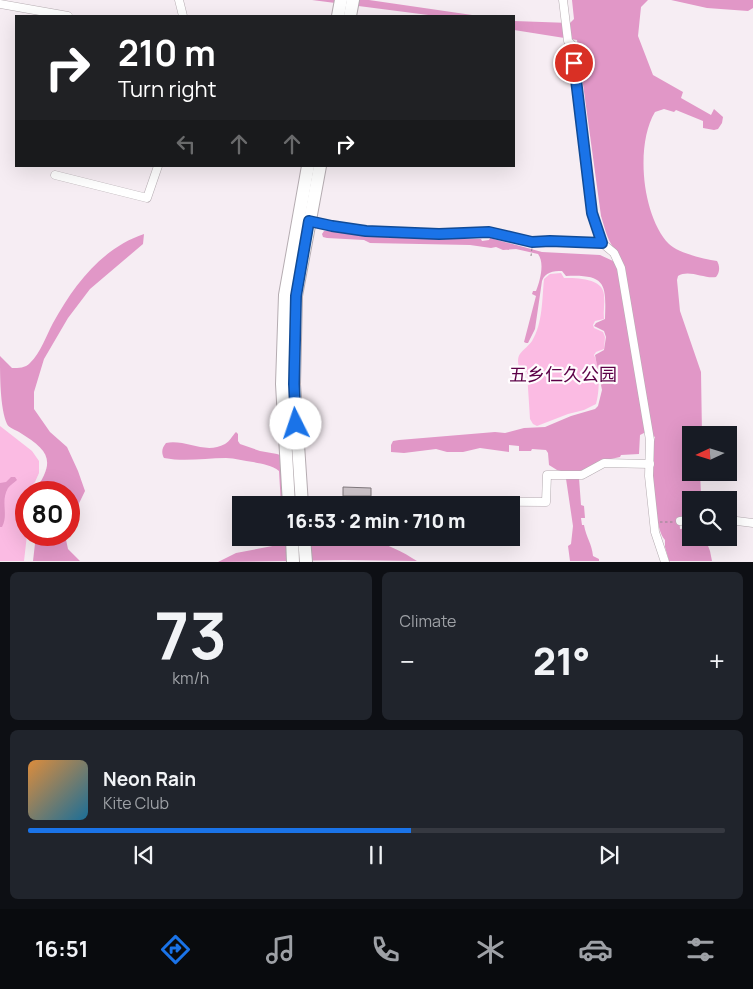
<!DOCTYPE html>
<html lang="en">
<head>
<meta charset="utf-8">
<style>
  body { margin:0; font-family:Manrope,"Noto Sans SC",sans-serif; background:#20242c; color:#f1f3f6; height:100vh; display:flex; flex-direction:column; font-size:19px; white-space:nowrap }
  * { box-sizing:border-box; margin:0 }
  p { font-size:16px; color:#9ea1a6 }
  .icon { flex:none; width:28px; height:28px; fill:none; stroke:currentColor; stroke-width:2; stroke-linecap:round; stroke-linejoin:round }
  .map { position:relative; height:562px; overflow:hidden }
  .side { display:flex; flex-direction:column; gap:10px; padding:10px; background:#0d0f14; flex:1 }
  .side>* { flex:none }
  .hud { position:absolute; left:15px; top:15px; width:500px; height:152px; border-radius:0px; box-shadow:0 5px 20px #0002; background:#202124; color:#fff; overflow:hidden }
  .needle { width:32px; rotate:266deg }
  .buttons { position:absolute; left:682px; top:426px; display:grid; gap:10px }
  .buttons a { display:grid; place-items:center; width:55px; height:55px; border-radius:0px; background:#171b24; box-shadow:0 5px 20px #0002; font-size:25px }
  .speed { position:absolute; left:15px; top:481px; display:flex; gap:10px; font-size:25px; font-weight:700; text-align:center }
  .speed>* { display:grid; place-content:center; width:65px; height:65px; border-radius:50%; background:#171b24; box-shadow:0 5px 20px #0002; line-height:1 }
  .speed .limit { border:8px solid #d22; background:#fff; color:#111 }
  .pin { position:absolute; display:grid; place-items:center; width:42px; height:42px; color:#fff; margin:-21px; border:2px solid #fff; border-radius:50%; box-shadow:0 1px 5px #0007 }
  .me { position:absolute; width:55px; margin:-28px; rotate:356deg; stroke-linejoin:round; filter:drop-shadow(0 0 4px #0008) }
  .turn { display:flex; align-items:center; gap:18px; height:105px; padding:0 20px; font-size:22px }
  .turn .icon { width:65px; height:65px; stroke-width:2.5 }
  .turn b { display:block; font-size:35px; line-height:42px }
  .lanes { display:flex; align-items:center; height:48px; padding:0 20px; background:#0003; justify-content:center; gap:25px; direction:ltr }
  .lanes .off { opacity:.35 }
  .big { font-size:38px; font-weight:800; line-height:1.1 }
  .side .tile { flex:1; display:flex; flex-direction:column; justify-content:center; gap:8px; min-width:0; padding:0 18px; border-radius:8px; background:#20242c }
  .side .dial { align-items:center; gap:0 }
  .dial b { font-size:65px; line-height:1 }
  .song { display:flex; align-items:center; gap:15px }
  .cover { width:60px; height:60px; border-radius:8px; background:linear-gradient(135deg,hsl(30 70% 55%),hsl(200 70% 35%)) }
  .played { height:5px; border-radius:2px; background:linear-gradient(90deg,#1a73e8 55%,#363941 55%) }
  .keys { display:flex; justify-content:space-around; direction:ltr }
  .heat { display:flex; justify-content:space-between; align-items:center; font-size:28px; direction:ltr }
  .side .tiles { flex:1; display:grid; gap:10px; grid-template-columns:1fr 1fr }
  .tile:last-child { grid-column:span 2 }
  .trip { position:absolute; left:232px; top:496px; width:288px; height:50px; border-radius:0px; background:#171b24; box-shadow:0 5px 20px #0002; font-weight:800; line-height:50px; text-align:center }
  .menu { display:flex; height:80px; justify-content:space-around; align-items:center; background:#090b0e; color:#9ea1a6 }
  .menu .icon { width:35px; height:35px }
  .menu .on { color:#1a73e8 }
  .menu b { font-size:22px; color:#f1f3f6 }
  .map>svg:first-child { display:block }
  .green { fill:#fbbbe3 }
  .water { fill:#e197c7 }
  .building { fill:#ccc3c8; stroke:#80787d }
  .lines { fill:none; stroke-linecap:round; stroke-linejoin:round }
  .minor-casing { stroke:#b5acb1; stroke-width:9 }
  .trunk-casing { stroke:#b5acb1; stroke-width:14 }
  .path { stroke:#90898d; stroke-width:1; stroke-dasharray:2.5 2.5; stroke-linecap:butt }
  .minor { stroke:#fff; stroke-width:8 }
  .trunk { stroke:#fff; stroke-width:12 }
  .route-casing { stroke:#114b97; stroke-width:12 }
  .route { stroke:#1a73e8; stroke-width:9 }
  .labels { text-anchor:middle; dominant-baseline:central; stroke-width:4.5; stroke-linejoin:round; paint-order:stroke }
  .park-label { font-size:18px; fill:#5c0147; stroke:#fffdfe }
</style>
</head>
<body>
<div class="map">
<svg width="753" height="562" viewBox="0 0 753 562">
  <rect width="100%" height="100%" fill="#f6edf3"/>
  <g class="green">
    <path d="M561,273L564,278C577,278 603,278 604,295C605,303 603,311 604,319L595,321L593,325L594,328L603,332L605,337L604,349L596,352L594,355C600,367 600,391 596,404L584,410L568,414L537,426L533,424L530,419L527,372L519,367C515,352 525,351 532,341C543,323 542,298 544,279L550,274Z"/>
    <path d="M0,426L32,451L39,461V473L35,482L26,492L27,535L24,561H0Z"/>
  </g>
  <g class="water">
    <path d="M312,0H369L479,16H436Z"/>
    <path d="M572,0H648L641,7L638,36L653,75L683,92L681,98L711,115L714,109L723,117L722,123L718,129L714,130L703,128V121L676,110L674,112L664,109L655,112C635,145 642,216 669,244C678,253 704,259 717,261C720,266 720,272 716,277C704,279 689,269 678,276L677,280L680,311L701,372L702,435H691V472L700,473L701,494L710,500H691V516L679,517L680,529L691,528V538H705L710,551L712,561H669L665,547V540C653,529 650,453 655,437L646,432L640,435L639,454L621,455L620,457L597,462L595,466L580,471L579,478L581,505L584,506L585,518H581L582,525H584C586,537 592,544 593,556L599,559V561H570L568,546L571,544L573,526L565,472L557,470L549,465L548,453L546,450L532,449L531,451H519V446L509,445V452L480,448L463,452H447L436,449L404,453L391,452V445L393,441L399,440L495,432L505,433L524,428L545,427L571,416L595,409L598,406L602,390L595,355L604,350L606,337L604,331L594,326L596,323L605,319C606,285 607,274 566,276L562,271C553,271 545,272 542,281L535,329L528,343H526L524,342L536,296L532,294L533,291H536C540,281 545,263 538,254L516,249L503,250L496,247L491,248L470,245L370,243L364,240L327,238L323,237L322,234L324,231H339L349,234L385,236L389,238L440,237L445,239H481L482,241L489,240L490,238L542,252L600,255L624,266C621,257 616,252 611,244C606,235 604,225 601,216L577,40L514,30V21L570,23L574,19Z"/>
    <path d="M671,0H753V8L748,11L707,8Z"/>
    <path d="M144,234L143,244L90,289L68,318L44,359L34,392V409L50,432L67,447L78,471L85,491L69,524V492H34C56,461 50,451 19,432C16,430 9,428 7,424C0,408 0,375 0,356L12,368C19,368 25,368 30,363C41,352 46,336 53,323C74,285 102,248 144,234Z"/>
    <path d="M236,432L238,434V441L240,444L260,451L277,454L283,456L285,505H281L279,471C272,465 262,464 253,462C244,461 235,458 226,458C205,458 185,462 164,458C161,452 162,448 166,443C186,439 205,455 225,444C230,441 232,436 236,432Z"/>
    <path d="M11,477H15L17,480C14,483 10,485 8,488C0,502 9,514 2,527H0V483L6,482Z"/>
    <path d="M36,535H65L68,549L80,561H33Z"/>
    <path d="M284,538H288V542L314,538H344C351,545 361,539 370,541C386,543 403,552 417,561L344,560L218,562L236,553L283,544Z"/>
  </g>
  <path class="building" d="M343,487L371,488V496H343Z"/>
  <g class="lines">
    <defs>
      <g id="minor">
        <path d="M179,0L183,16"/>
        <path d="M563,0L568,41L572,45L592,213L602,243L614,253L621,268L650,440L649,476L655,532L665,562"/>
        <path d="M0,4L68,16"/>
        <path d="M55,175L147,198L158,166"/>
        <path d="M309,221L332,227L366,231L439,233L489,232L532,242L551,241L602,243"/>
        <path d="M273,504L426,501L546,502L547,475H582L604,463L650,464"/>
        <path d="M729,520L753,523"/>
        <path d="M680,521L691,520"/>
      </g>
      <g id="trunk">
        <path d="M338,16L341,0"/>
        <path d="M350,16L353,0"/>
        <path d="M289,505L282,384L285,295L308,166"/>
        <path d="M302,505L294,384L296,296L320,166"/>
        <path d="M292,538L293,562"/>
        <path d="M304,538L306,562"/>
      </g>
    </defs>
    <use href="#minor" class="minor-casing"/>
    <use href="#trunk" class="trunk-casing"/>
    <g class="path">
      <path d="M531,256L532,248"/>
      <path d="M660,522H674"/>
    </g>
    <use href="#minor" class="minor"/>
    <use href="#trunk" class="trunk"/>
  </g>
  <g class="lines">
    <defs>
      <path id="route" d="M296,424L294,384L296,296L309,221L332,226L366,231L439,234L489,232L532,242L550,241L602,243L592,213L574,63"/>
    </defs>
    <use href="#route" class="route-casing"/>
    <use href="#route" class="route"/>
  </g>
  <g class="labels">
    <g class="park-label">
      <text x="563" y="374">五乡仁久公园</text>
    </g>
  </g>
</svg>
<div class="buttons">
<a><svg class="needle" viewBox="-14 -14 28 28"><path d="M0-13l5 13h-10z" fill="#e53935"/><path d="M0 13l5-13h-10z" fill="#9ea1a6"/></svg></a>
<a><svg class="icon" aria-label="search" viewBox="0 0 24 24"><circle cx="10" cy="10" r="6"/><path d="M15 15l6 6"/></svg></a>
</div>
<div class="speed"><div class="limit">80</div></div>
<div class="pin" style="left:574px;top:63px;background:#d93025"><svg class="icon" aria-label="arrive" viewBox="0 0 24 24"><path d="M6 21V4h12l-3 4 3 4H6"/></svg></div>
<svg class="me" style="left:296px;top:424px" viewBox="-20 -20 40 40"><circle r="19" fill="#fff"/><path d="M0-13L10 11 0 6-10 11z" fill="#1a73e8"/></svg>
<div class="trip">16:53 · 2 min · 710 m</div>
<div class="hud">
<div class="turn"><svg class="icon" aria-label="right" viewBox="0 0 24 24"><path d="M7 20v-9h11M14 6l5 5-5 5"/></svg><div><b>210 m</b>Turn right</div></div>
<div class="lanes"><svg class="icon off" aria-label="left" viewBox="0 0 24 24"><path d="M17 20v-9H6M10 6l-5 5 5 5"/></svg><svg class="icon off" aria-label="ahead" viewBox="0 0 24 24"><path d="M12 20V5M6 11l6-6 6 6"/></svg><svg class="icon off" aria-label="ahead" viewBox="0 0 24 24"><path d="M12 20V5M6 11l6-6 6 6"/></svg><svg class="icon" aria-label="right" viewBox="0 0 24 24"><path d="M7 20v-9h11M14 6l5 5-5 5"/></svg></div>
</div>
</div>
<section class="side">
<div class="tiles">
<div class="tile dial"><b>73</b><p>km/h</p></div>
<div class="tile"><p>Climate</p>
<div class="heat"><a>−</a><b class="big">21°</b><a>+</a></div>
</div>
<div class="tile">
<div class="song"><i class="cover"></i><div><b>Neon Rain</b><p>Kite Club</p></div></div>
<div class="played"></div>
<div class="keys"><svg class="icon" aria-label="previous" viewBox="0 0 24 24"><path d="M18 5L8 12l10 7zM5 5v14"/></svg><svg class="icon" aria-label="pause" viewBox="0 0 24 24"><path d="M8 5v14M16 5v14"/></svg><svg class="icon" aria-label="next" viewBox="0 0 24 24"><path d="M6 5l10 7-10 7zM19 5v14"/></svg></div>
</div>
</div>
</section>
<nav class="menu">
<b>16:51</b>
<svg class="icon on" aria-label="directions" viewBox="0 0 24 24"><path d="M12 3l9 9-9 9-9-9zM9 14v-3h6M13 9l2 2-2 2"/></svg>
<svg class="icon" aria-label="music" viewBox="0 0 24 24"><path d="M9 18V5l10-2v13"/><circle cx="6" cy="18" r="3"/><circle cx="16" cy="16" r="3"/></svg>
<svg class="icon" aria-label="phone" viewBox="0 0 24 24"><path d="M5 4h4l2 5-3 2q2 4 5 5l2-3 5 2v4C11 20 4 13 5 4z"/></svg>
<svg class="icon" aria-label="climate" viewBox="0 0 24 24"><path d="M12 3v18M4 7l16 10M4 17L20 7"/></svg>
<svg class="icon" aria-label="car" viewBox="0 0 24 24"><path d="M5 17H2v-5l4-1 3-4h7l3 4 3 1v5h-3M9 17h6M6 11h13"/><circle cx="7" cy="17" r="2"/><circle cx="17" cy="17" r="2"/></svg>
<svg class="icon" aria-label="filters" viewBox="0 0 24 24"><path d="M4 7h16M4 17h16"/><circle cx="9" cy="7" r="2"/><circle cx="15" cy="17" r="2"/></svg>
</nav>
</body>
</html>
